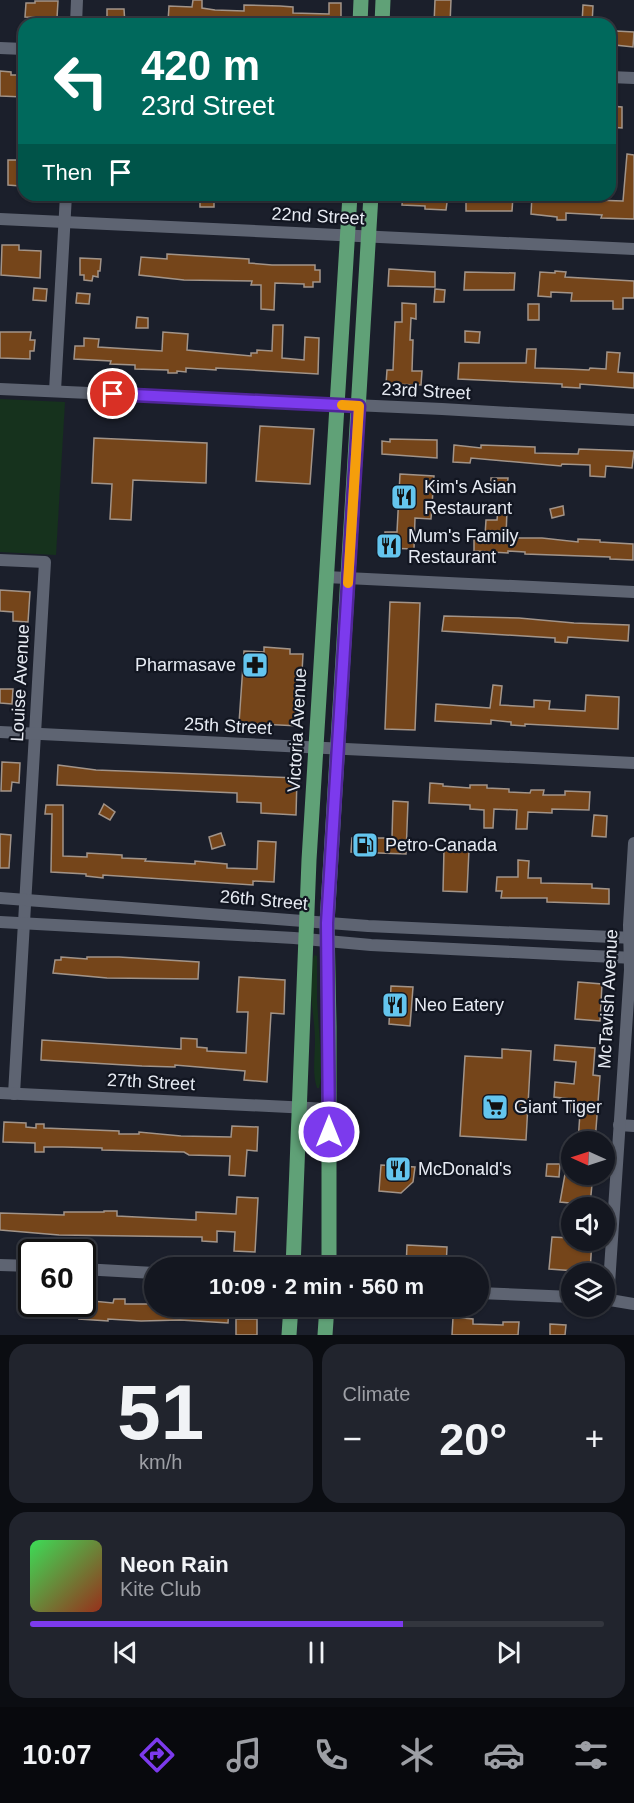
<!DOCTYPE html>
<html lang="en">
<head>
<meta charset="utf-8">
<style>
  body { margin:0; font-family:Arial,sans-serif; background:#21242d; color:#f1f3f6; height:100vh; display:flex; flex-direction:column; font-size:22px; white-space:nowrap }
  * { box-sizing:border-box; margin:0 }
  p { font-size:20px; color:#9d9fa5 }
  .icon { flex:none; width:33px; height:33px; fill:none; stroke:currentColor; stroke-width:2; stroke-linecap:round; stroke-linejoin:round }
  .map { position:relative; height:1335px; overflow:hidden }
  .sheet { display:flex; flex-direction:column; gap:9px; padding:9px; background:#0b0d12; flex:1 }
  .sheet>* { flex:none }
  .guide { position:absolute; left:18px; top:18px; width:598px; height:183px; border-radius:18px; box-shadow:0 2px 4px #0004,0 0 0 2px #33363e; background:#00695c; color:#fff; overflow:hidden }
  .needle { width:39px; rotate:273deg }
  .buttons { position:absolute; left:561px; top:1131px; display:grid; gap:12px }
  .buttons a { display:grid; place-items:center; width:54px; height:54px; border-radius:50%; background:#141720; box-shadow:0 2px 4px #0004,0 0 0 2px #33363e; font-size:30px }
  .speed { position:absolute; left:18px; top:1239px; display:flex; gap:12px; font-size:30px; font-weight:700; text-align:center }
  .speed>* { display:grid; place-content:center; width:78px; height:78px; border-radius:50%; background:#141720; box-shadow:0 2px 4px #0004,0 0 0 2px #33363e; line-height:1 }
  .speed .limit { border:3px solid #111; border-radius:9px; background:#fff; color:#111 }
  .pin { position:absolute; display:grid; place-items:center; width:51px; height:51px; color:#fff; margin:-26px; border:3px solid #fff; border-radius:50%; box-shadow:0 2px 6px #0007 }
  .me { position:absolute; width:66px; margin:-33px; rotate:0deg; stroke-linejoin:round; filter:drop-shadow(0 0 4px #0008) }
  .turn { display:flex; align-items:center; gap:21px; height:126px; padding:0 24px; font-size:27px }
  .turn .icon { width:78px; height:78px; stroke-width:2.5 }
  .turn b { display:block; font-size:42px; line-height:51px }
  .then { display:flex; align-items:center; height:57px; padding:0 24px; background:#0003; gap:12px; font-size:22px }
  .big { font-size:45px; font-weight:700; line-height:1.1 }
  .sheet .card { flex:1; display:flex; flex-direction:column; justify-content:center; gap:9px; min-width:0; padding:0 21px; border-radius:18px; background:#21242d }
  .sheet .dial { align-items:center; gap:0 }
  .dial b { font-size:78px; line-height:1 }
  .song { display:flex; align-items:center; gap:18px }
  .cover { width:72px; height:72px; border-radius:9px; background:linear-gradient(135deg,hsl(130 70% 55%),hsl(10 70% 35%)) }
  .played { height:6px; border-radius:3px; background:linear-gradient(90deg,#7c3aed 65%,#33363e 65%) }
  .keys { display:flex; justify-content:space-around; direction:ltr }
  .heat { display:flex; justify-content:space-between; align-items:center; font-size:33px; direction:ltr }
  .sheet .tiles { flex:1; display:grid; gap:9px; grid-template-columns:1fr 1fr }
  .card:last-child { grid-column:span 2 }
  .trip { position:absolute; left:144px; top:1257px; width:345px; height:60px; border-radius:30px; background:#141720; box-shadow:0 2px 4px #0004,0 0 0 2px #33363e; font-weight:700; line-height:60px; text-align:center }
  .tab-bar { display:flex; height:96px; justify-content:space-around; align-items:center; background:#08090d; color:#9d9fa5 }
  .tab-bar .icon { width:42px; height:42px }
  .tab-bar .selected { color:#7c3aed }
  .tab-bar b { font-size:27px; color:#f1f3f6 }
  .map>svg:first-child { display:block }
  .green { fill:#16321d }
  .building { fill:#75451a; stroke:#a29489; stroke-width:1.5 }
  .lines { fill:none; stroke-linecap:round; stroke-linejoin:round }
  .minor { stroke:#5e6472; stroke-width:12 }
  .major { stroke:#60a177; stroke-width:15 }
  .route-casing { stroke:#51269a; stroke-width:15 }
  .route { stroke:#7c3aed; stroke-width:10 }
  .slow { stroke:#f59e0b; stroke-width:10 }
  .labels { text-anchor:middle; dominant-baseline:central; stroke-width:4.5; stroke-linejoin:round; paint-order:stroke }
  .street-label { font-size:18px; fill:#e7ebf3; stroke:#121621 }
  .poi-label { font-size:18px; fill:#e7ebf3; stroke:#121621; text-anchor:start }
</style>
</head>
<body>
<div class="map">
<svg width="634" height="1335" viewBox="0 0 634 1335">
  <rect width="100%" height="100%" fill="#1b1f2b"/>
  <g class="green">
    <path d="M0,399L65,402L56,555L0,552Z"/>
    <path d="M314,955L317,956V1000L322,1074L319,1088H317C312,1073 315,1057 315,1041C315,1013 305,982 314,955Z"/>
  </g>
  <g class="building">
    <path d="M193,0H202V8L215,10L244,11V5L280,6L293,7V13L329,14V3H341V18H337V24H220L188,21V23L168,22L169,6L192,7Z"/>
    <path d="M435,0H451L450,24H434Z"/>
    <path d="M35,1H58L57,18L25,17L26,3H35Z"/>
    <path d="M583,5L593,6L592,24H582Z"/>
    <path d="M107,9H124L125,24L107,23Z"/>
    <path d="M616,31L634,32L633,47L615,45Z"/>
    <path d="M0,71L11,72V75H24V97L0,96Z"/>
    <path d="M610,106L622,107V128L610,127Z"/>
    <path d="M627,154L634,155V219L601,218L602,215L566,213V220H557V217L531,214L532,195H545V200L577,201V195H594V200L623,201Z"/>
    <path d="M8,160H21L20,186L8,185Z"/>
    <rect x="200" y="195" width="14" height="12"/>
    <path d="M403,195H448L446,210L425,209V206L402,205Z"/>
    <path d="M466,195H509L513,196L512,211H466Z"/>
    <path d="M2,245H19V250L41,251L40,278L1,275Z"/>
    <path d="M167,254L249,259V263L272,265H315V270H320V282H313V287H304V284L275,283L274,310L261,309V285H251L252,281L184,280L139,275L141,257L167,259Z"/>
    <path d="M80,258L101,259L100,271H98V277L93,276L92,281L84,280V275H80Z"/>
    <path d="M389,269L435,272V287L388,286Z"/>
    <path d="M555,271L566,272L565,277L634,281V298H623V309H613V301H571L572,293L551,292V297L538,296L540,272L555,273Z"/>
    <path d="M465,272L515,273L514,290H464Z"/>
    <path d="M34,288L47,289L46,301L33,300Z"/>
    <path d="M435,289L445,290L444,302H434Z"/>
    <path d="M77,293L90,294L89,304L76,303Z"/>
    <path d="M402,303L416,304V319L411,318L410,340H413L412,371H422L421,385L386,384L387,370H393L395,322H402Z"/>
    <rect x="528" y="304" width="11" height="16"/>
    <path d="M137,317L148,318V328H136Z"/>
    <path d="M273,325H283L282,358L304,360L305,337L319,338L318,374L216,368V370L186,368V372L177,371V373H168V370L135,369V365L110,364L111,361L74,359L75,346H84V338L99,339L98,347L162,351L163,332L188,334L187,350L251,356V353H257V350L272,351Z"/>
    <path d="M465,331L480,332L479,343L465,342Z"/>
    <path d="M0,332H31L30,340H35L34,351H30V359L0,358Z"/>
    <path d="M527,349H536L535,368L567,369L589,370L590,368L606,369L607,352L620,353L618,372L634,373V388L580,384V388L562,387V384L458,379L459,363H526Z"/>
    <path d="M260,426L314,429L310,484L256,481Z"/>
    <path d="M94,438L207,443L206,483L133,480L131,520L110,519L112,484L92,483Z"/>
    <path d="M390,439L437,440V458L382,454V441L390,442Z"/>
    <path d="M454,445L481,448V445L535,447V453L578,454L579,449L634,451L632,468L606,466L605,477L590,476V465L562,464L561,466L471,458L470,463L453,462Z"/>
    <path d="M400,474L434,476L431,519L415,518L414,549L385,548V532H397Z"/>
    <path d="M491,478H508L507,492L491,491Z"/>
    <path d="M563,506L564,515L552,518L550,509Z"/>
    <path d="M498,509H507L506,538H542L578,542V539L600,540V542L633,544V560L610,559V557L525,554V552L508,551V553L474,551V535H485L486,520H497Z"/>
    <path d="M0,590L30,592L28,622L13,621V612L0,611Z"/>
    <path d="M390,602L420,603L415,730L385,729Z"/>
    <path d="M444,616L519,618L574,623L629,625L628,641L568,637L567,643L555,642V638L442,631Z"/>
    <path d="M264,647L290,649V654H303L299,726L239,723L244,651L264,652Z"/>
    <path d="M493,685L502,686L500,705L534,707V700L550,701L549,709L585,711L586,695L619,697L618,729L525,724V726L511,725V722L491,720V724L435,721L436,704L490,708Z"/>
    <path d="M0,689H13L12,704L0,703Z"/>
    <path d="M2,762L20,763L19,783L12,782L11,791H1Z"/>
    <path d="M58,765L96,770L297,778L296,815L261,813V803L237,802V793L57,785Z"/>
    <path d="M430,783L443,784V786L470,788V785H487V788L509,789V792L530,793L531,790H544L543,795H565V791L590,792L589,810L552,809V813L528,812L527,829H516L517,810L494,809L493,828H484V810L470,809V805L429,803Z"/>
    <path d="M393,801L408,802L406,854L351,852L352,838H392Z"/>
    <path d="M104,804L115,812L110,820L99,814Z"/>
    <path d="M46,805H63V856L87,857V853L122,855V858L146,859L145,861L195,864V861L227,864V868L257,869L258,841L276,842L274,882L253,881V885L103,875V878L86,876V874L51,872L52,814H45Z"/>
    <path d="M594,815L607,816L606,837L592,836Z"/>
    <path d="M221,833L225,845L212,849L209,837Z"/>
    <path d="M0,834L11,835L9,868H0Z"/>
    <path d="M444,849L469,850L467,892L443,891Z"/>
    <path d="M518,860L529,861L528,878H541V883L592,884V888L609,889V904L547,902V898H501L502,891H496L497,877H518Z"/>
    <path d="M61,957L87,959V957H119L199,962L198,979L107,978L53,973L55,960H61Z"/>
    <path d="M239,977L285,980L284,1014L271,1013L267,1082L244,1080L245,1071L175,1065V1067L142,1066L41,1060L42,1040L181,1049V1038L197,1039V1047L207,1048V1051L246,1053L248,1012H237Z"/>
    <path d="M578,982L602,984L600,1021L575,1019Z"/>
    <path d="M391,986L413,987L410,1026L389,1024Z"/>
    <path d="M555,1045L595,1048L593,1075L600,1076L595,1142H578L580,1113L570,1112V1099L554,1097L555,1082L574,1084L576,1062L554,1060Z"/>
    <path d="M502,1049L531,1051L526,1140L460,1136L465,1056L502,1058Z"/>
    <path d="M4,1122L26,1123V1127L36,1128V1124H44V1128L119,1131V1134H139V1132L181,1136L231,1137L232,1126L258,1127L257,1151L247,1150L245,1176L229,1175L230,1156L189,1155L184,1152L102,1150V1148L63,1147H44V1152H35V1143L3,1142Z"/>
    <path d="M547,1164H560L559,1177L546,1176Z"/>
    <path d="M381,1165L415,1167L413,1182L401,1193L379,1191Z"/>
    <path d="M565,1174H593L590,1205L560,1202Z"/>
    <path d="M237,1197L258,1198L255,1252L234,1251L235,1232L217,1231V1242L202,1241V1237L59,1235L0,1230V1213L64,1215V1212H104V1211H117V1216L196,1220V1212L236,1214Z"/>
    <path d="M552,1237L572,1238V1240H592L590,1272L549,1269Z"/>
    <path d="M407,1245L447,1247L446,1268H406Z"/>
    <path d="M114,1299H125V1304H154V1306H161V1308L206,1306L229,1308L228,1323L180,1320L141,1321L108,1319V1321L79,1319L80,1315L29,1313V1304H82V1300L113,1303Z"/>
    <path d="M453,1317L473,1319V1324L503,1325V1322H519L518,1335H452Z"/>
    <rect x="236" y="1319" width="21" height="16"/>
    <path d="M550,1324L566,1325L565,1335H550Z"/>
  </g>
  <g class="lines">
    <g class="minor">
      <path d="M76,24L77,0"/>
      <path d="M0,48L24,49"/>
      <path d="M610,77L634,78"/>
      <path d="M0,219L634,249"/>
      <path d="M0,389L442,409L634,420"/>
      <path d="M55,391L66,195"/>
      <path d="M0,560L45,562L14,1094"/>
      <path d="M326,577L634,592"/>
      <path d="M0,732L634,763"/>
      <path d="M0,898L368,926L634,938"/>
      <path d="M0,922L294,938L371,945L634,958"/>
      <path d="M0,1093L329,1109"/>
      <path d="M619,1125L634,1126"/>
      <path d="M0,1265L32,1266"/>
      <path d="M82,1269L154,1273"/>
      <path d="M478,1293L572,1297"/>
      <path d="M604,1299L634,1304"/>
      <path d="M608,1299L630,970L629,925L634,843"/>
    </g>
    <g class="major">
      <path d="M360,24L361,0"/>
      <path d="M382,24L383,0"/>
      <path d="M293,1268L309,860L350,195"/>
      <path d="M329,1268V1026L327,923L371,195"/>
      <path d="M289,1335L291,1306"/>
      <path d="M325,1335L327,1306"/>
    </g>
  </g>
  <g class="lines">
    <defs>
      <path id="route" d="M113,394L359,406L327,923L329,1132"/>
    </defs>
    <use href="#route" class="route-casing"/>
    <use href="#route" class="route"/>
    <path class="slow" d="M342,405L359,406L348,583"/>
  </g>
  <defs>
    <symbol id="restaurant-square" viewBox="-11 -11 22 22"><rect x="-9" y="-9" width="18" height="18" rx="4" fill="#64c5ee" stroke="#121621"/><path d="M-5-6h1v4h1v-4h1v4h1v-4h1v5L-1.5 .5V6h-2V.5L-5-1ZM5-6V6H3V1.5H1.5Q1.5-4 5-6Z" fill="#111"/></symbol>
    <symbol id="pharmacy-square" viewBox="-11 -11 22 22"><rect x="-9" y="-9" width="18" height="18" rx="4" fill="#64c5ee" stroke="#121621"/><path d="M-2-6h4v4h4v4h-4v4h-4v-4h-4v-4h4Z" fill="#111"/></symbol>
    <symbol id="fuel-square" viewBox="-11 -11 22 22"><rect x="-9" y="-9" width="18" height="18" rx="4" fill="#64c5ee" stroke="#121621"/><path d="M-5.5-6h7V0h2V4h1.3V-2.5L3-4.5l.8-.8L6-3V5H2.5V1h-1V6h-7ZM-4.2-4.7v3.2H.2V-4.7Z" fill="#111"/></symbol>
    <symbol id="supermarket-square" viewBox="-11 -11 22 22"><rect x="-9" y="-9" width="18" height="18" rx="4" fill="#64c5ee" stroke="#121621"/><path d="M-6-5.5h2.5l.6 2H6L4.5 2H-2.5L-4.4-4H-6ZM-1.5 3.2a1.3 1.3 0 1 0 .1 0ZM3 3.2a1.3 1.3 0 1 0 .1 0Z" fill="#111"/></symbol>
  </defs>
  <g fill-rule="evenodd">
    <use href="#restaurant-square" x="389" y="482" width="30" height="30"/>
    <use href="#restaurant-square" x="374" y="531" width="30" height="30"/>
    <use href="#pharmacy-square" x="240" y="650" width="30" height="30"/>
    <use href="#fuel-square" x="350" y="830" width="30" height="30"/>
    <use href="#restaurant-square" x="380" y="990" width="30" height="30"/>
    <use href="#supermarket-square" x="480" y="1092" width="30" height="30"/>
    <use href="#restaurant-square" x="383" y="1154" width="30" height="30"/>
  </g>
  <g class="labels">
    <g class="street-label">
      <text transform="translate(318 216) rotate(3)">22nd Street</text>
      <text transform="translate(426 391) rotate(3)">23rd Street</text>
      <text transform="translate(20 683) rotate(-87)">Louise Avenue</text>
      <text transform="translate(228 726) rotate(3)">25th Street</text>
      <text transform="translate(297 730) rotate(-87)">Victoria Avenue</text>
      <text transform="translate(264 900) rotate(5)">26th Street</text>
      <text transform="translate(608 999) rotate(-87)">McTavish Avenue</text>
      <text transform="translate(151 1082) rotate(3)">27th Street</text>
    </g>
    <g class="poi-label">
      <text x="424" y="487">Kim's Asian<tspan x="424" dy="21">Restaurant</tspan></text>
      <text x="408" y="536">Mum's Family<tspan x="408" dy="21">Restaurant</tspan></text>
      <text x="236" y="665" text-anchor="end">Pharmasave</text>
      <text x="385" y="845">Petro-Canada</text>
      <text x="414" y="1005">Neo Eatery</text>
      <text x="514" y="1107">Giant Tiger</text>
      <text x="418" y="1169">McDonald's</text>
    </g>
  </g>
</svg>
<div class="buttons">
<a><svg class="needle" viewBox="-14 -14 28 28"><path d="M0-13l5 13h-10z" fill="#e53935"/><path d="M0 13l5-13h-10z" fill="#9d9fa5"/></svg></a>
<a><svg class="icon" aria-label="sound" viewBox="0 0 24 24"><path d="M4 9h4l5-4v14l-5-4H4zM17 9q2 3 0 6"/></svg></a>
<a><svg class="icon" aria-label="layers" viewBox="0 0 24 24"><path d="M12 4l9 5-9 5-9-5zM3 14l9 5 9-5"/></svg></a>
</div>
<div class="speed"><div class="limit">60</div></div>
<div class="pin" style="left:113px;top:394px;background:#d93025"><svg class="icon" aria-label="arrive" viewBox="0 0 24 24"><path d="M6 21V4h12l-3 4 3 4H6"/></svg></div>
<svg class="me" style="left:329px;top:1132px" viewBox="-20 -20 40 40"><circle r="17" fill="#7c3aed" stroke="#fff" stroke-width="3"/><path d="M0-11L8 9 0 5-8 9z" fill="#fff"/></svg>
<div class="trip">10:09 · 2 min · 560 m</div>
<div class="guide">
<div class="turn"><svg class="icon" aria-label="left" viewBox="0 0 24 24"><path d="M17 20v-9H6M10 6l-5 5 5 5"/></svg><div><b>420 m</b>23rd Street</div></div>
<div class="then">Then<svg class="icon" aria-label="arrive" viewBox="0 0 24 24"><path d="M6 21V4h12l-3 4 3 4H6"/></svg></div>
</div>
</div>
<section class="sheet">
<div class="tiles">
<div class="card dial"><b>51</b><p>km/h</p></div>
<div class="card"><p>Climate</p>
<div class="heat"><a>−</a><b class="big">20°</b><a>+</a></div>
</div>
<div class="card">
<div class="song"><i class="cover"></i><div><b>Neon Rain</b><p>Kite Club</p></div></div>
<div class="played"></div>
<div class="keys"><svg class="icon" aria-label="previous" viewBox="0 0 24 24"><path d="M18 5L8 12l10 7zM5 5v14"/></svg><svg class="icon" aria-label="pause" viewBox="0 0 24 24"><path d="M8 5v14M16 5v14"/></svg><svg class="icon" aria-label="next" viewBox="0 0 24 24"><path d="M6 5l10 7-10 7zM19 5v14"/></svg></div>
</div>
</div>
</section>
<nav class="tab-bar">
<b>10:07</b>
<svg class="icon selected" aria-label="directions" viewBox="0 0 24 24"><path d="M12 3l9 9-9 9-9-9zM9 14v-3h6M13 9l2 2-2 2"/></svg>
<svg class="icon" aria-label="music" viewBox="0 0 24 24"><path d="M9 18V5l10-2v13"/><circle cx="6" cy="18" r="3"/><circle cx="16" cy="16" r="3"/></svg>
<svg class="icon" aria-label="phone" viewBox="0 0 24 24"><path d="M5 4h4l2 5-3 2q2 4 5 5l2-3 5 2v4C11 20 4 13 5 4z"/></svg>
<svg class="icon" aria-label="climate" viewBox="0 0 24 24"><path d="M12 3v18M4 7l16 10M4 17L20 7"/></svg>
<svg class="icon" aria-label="car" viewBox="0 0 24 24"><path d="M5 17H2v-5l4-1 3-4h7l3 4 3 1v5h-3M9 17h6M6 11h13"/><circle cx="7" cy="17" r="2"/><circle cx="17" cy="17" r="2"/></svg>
<svg class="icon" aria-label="filters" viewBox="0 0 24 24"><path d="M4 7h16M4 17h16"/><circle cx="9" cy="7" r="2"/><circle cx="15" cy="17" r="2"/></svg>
</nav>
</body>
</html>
